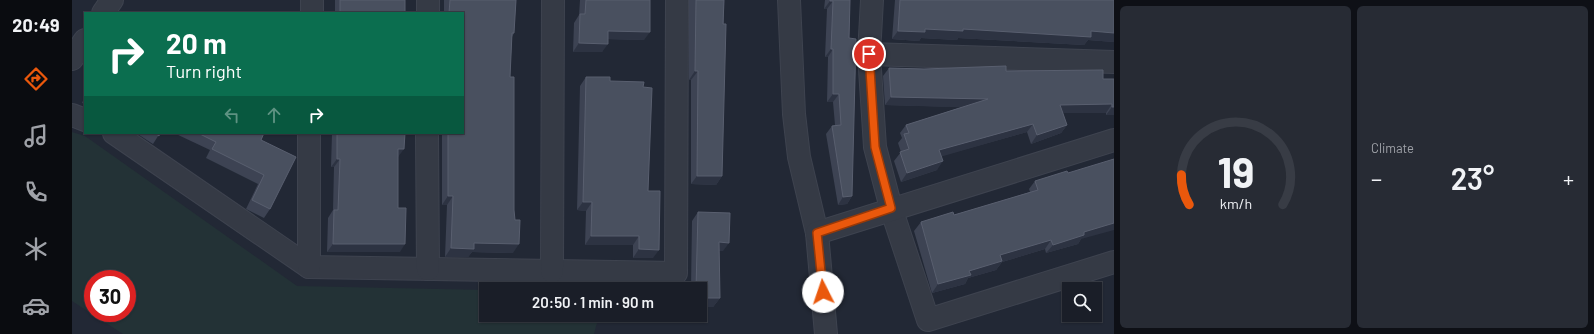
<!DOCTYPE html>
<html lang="en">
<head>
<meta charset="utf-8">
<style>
  body { margin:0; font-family:Barlow,sans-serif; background:#272b34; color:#f1f3f6; height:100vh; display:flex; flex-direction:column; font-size:15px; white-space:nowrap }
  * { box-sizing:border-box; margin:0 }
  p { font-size:13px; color:#9fa2a8 }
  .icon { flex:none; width:22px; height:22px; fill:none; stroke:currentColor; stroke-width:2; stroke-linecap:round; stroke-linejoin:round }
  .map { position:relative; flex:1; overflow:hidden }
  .drawer { display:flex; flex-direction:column; gap:6px; padding:6px; background:#0e1016; width:480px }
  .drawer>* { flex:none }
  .guide { position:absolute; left:12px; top:12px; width:380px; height:122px; border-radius:0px; box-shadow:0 1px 3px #0004,0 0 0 1px #383c45; background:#0b6e4f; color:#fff; overflow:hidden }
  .controls { position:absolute; left:990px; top:282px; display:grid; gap:8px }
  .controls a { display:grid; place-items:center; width:40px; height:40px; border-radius:0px; background:#1a1e28; box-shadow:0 1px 3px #0004,0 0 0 1px #383c45; font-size:20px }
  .speed { position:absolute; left:12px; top:270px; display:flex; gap:8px; font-size:20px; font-weight:700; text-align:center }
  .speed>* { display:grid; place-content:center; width:52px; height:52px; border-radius:50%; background:#1a1e28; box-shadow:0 1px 3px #0004,0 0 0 1px #383c45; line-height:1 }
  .speed .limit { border:6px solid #d22; background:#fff; color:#111 }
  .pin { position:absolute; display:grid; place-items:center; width:34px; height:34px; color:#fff; margin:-17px; border:2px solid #fff; border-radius:50%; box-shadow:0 1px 4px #0007 }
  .me { position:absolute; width:44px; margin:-22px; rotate:356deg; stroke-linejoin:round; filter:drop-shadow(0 0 3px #0008) }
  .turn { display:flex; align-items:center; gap:14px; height:84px; padding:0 16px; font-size:18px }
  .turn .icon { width:52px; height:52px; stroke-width:2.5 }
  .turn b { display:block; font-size:28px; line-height:34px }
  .lanes { display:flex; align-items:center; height:38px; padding:0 16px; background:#0003; justify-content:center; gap:20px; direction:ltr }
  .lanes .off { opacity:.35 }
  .big { font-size:30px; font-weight:600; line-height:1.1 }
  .drawer .tile { flex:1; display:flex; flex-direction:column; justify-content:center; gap:6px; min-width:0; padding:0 14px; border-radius:6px; background:#272b34 }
  .drawer .dial { align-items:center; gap:0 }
  .dial svg { height:104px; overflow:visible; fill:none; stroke:#383c45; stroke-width:7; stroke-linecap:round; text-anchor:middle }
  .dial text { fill:#f1f3f6; stroke:none }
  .heat { display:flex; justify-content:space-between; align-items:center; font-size:22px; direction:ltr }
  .drawer .tiles { flex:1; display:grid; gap:6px; grid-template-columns:repeat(2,1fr) }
  .trip { position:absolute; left:407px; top:282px; width:228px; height:40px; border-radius:0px; background:#1a1e28; box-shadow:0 1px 3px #0004,0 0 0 1px #383c45; font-weight:600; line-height:40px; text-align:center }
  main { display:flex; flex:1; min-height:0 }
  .tabs { display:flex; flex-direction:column; width:72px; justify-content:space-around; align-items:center; background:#0a0c10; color:#9fa2a8 }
  .tabs .icon { width:28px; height:28px }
  .tabs .on { color:#ea580c }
  .tabs b { font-size:18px; color:#f1f3f6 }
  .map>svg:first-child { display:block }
  .green { fill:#233236; fill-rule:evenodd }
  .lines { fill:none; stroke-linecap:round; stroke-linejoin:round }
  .street-casing { stroke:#3e434f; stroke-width:24 }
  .street { stroke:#353a45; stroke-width:22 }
  .wall { fill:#3d4353 }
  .shaded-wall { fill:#2d3342 }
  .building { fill:#49505f; stroke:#595f6f }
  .route-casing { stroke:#983908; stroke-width:10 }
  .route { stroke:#ea580c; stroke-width:7 }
</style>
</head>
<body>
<main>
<nav class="tabs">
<b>20:49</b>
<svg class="icon on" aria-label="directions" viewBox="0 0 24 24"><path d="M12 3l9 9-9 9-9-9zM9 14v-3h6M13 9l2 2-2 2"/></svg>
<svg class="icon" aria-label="music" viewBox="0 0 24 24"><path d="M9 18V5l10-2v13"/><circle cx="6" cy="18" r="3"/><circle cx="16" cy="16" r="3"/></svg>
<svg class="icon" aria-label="phone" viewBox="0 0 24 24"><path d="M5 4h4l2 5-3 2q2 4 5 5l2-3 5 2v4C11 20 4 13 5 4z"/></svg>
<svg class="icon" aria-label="climate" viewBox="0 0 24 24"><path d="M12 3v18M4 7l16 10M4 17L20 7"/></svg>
<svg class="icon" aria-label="car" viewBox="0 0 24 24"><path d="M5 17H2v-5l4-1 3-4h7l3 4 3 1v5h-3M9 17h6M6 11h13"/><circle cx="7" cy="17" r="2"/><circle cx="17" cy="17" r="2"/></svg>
</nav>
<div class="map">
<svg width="1042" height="334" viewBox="0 0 1042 334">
  <rect width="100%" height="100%" fill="#222835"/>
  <path class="green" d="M0,132L13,136L225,286L414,290V315H527L522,334H51L0,301ZM21,279H55V313H21Z"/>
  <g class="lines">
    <defs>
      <g id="street">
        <path d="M717,0L722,114L727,157L745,233L754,334"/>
        <path d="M800,0L797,54L803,147L819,208L856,320L1042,262"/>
        <path d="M31,13L40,0"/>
        <path d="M240,13V0"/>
        <path d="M356,13V0"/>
        <path d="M797,54L1042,62"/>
        <path d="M0,59L13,40"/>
        <path d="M0,115L13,120"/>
        <path d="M42,133L237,267L604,273L605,0"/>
        <path d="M355,133L356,269"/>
        <path d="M745,233L1042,140"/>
        <path d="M237,267V133"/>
        <path d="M480,271L481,0"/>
      </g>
    </defs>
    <use href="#street" class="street-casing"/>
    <use href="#street" class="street"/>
  </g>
  <g class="wall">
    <rect x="263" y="0" width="70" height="13"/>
    <path d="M372,0H444L442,33L440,37L438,77L441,253L400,252L396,257H373L375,205H370V133H391V13H372Z"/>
    <path d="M508,0H578L572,40L536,39L530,52H501L502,23L507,15Z"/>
    <path d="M617,0H652L650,176L644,185L619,184V80H617Z"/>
    <path d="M753,0H778L777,38L780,196L775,204L766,205L754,134L760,126L763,125L761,102H755L756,57H753L755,9H752Z"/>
    <path d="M823,0H1042V42L1016,40L1012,45L886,38L885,40L849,38L847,41L820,39Z"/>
    <path d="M817,68L934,71L1031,79H1042V115H1034V113H991L995,125L989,133L959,144L955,132L869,156L865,170L829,182L822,161L829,152L826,143L830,138L828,133L834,125L890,107L813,105L811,76Z"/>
    <path d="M514,77L571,87L576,191L581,258H561V245H513L514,211L505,210L508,86Z"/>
    <path d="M13,96V104L10,103Z"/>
    <path d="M64,133H88L81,144Z"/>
    <path d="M102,133H192L189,140L198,209L192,218L174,209L186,184L134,158L138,150Z"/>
    <path d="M260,133H333L326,157V208L328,252H255L256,218L261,210L262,167H259Z"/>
    <path d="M963,181L1009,239L1006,244L974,253L973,249L930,262L924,270L896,278L893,284L860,293L842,231L849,222L882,215L958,192L957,189Z"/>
    <path d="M626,212L651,251H647L648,298L641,307L628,289H619L620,221Z"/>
  </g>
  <g class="shaded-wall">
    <path d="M758,1H761L755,9H752Z"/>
    <path d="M853,29L1019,31L1042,33V42L1016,40L1012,45L886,38L885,40L849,38L847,41L820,39L826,31Z"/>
    <path d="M536,31L578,32L572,40L530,39Z"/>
    <path d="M507,43L536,44L530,52H501Z"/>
    <path d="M759,49H761L756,57H753Z"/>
    <path d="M623,71H626L619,80H617Z"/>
    <path d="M761,94H767L761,102H755Z"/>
    <path d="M819,97L916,99L910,108L813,105Z"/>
    <path d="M1040,104L1034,113H982L988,105Z"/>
    <path d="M1040,107H1042V115H1034Z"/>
    <path d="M961,124L955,132L861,159L867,150Z"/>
    <path d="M995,125L989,133L959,144L965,135Z"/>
    <path d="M326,149H332L326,157H320Z"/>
    <path d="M265,159H268L262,167H259Z"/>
    <path d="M871,161L865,170L829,182L835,173Z"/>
    <path d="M625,176H650L644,185L619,184Z"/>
    <path d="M376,196H381L375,205H370Z"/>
    <path d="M780,196L775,204L766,205L771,197Z"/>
    <path d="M511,202H520L514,211L505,210Z"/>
    <path d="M1042,223V230L1009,239L1006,244L974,253L981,245L1012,232Z"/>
    <path d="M519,236H567L561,245H513Z"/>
    <path d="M979,240L973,249L930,262L924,270L896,278L893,284L860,293L866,284L897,271L928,255Z"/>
    <path d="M647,242L657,243L651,251H641Z"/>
    <path d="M402,243L447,244L441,253L400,252L396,257H373L379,248Z"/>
    <path d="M261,244H333L328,252H255Z"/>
    <path d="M567,249L587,250L581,258H561Z"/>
    <path d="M628,298H648L641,307H628Z"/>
  </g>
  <g class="building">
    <path d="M268,0H333V13H265V12H268Z"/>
    <path d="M378,0H444L442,33H440L438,77H442V210L443,220H448L447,244L402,243V249L379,248L381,196H376V133H391V13H377Z"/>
    <path d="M514,0H578V32L536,31V44L507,43L508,14H513Z"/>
    <path d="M624,0H652L651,24H654L650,176H625L626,71H623Z"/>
    <path d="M758,0H778L777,38L784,39L780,196L771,197L760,126L769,125L767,94H761V49H759L761,1H758Z"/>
    <path d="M828,0H1042V33L1019,31V37L891,29V31L853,29V32L826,31Z"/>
    <path d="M934,66V71L1031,70V79H1042V107H1040V104L988,105L995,125L965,135L961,124L867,150L871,161L835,173L828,152L837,149L832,134L837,133L834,125L916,99L819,97L817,68L852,69Z"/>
    <path d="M514,77H538V81L572,82L571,87L580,88L576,191H588L587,250L567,249V236H519L520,202H511Z"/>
    <path d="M83,133H88L87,136Z"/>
    <path d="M126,133H192L189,140L224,157L198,209L180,200L192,175L140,149L144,142Z"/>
    <path d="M265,133H333L332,149H326V208H334L333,244H261L262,210H266L268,159H265Z"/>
    <path d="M1042,159V223L1012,232V235L981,245L979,240L928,255L930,261L897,271L899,275L866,284L849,222L881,212L882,215L966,190L963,181L995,171L996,173Z"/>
    <path d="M626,212L658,213L657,243L647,242L648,298H628V289H624Z"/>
  </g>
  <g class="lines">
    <defs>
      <path id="route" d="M751,292L745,233L819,208L803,147L797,54"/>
    </defs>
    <use href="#route" class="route-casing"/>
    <use href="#route" class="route"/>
  </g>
</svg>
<div class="controls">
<a><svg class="icon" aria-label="search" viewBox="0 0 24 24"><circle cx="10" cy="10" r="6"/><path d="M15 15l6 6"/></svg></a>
</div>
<div class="speed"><div class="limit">30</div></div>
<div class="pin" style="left:797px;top:54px;background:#d93025"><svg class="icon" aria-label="arrive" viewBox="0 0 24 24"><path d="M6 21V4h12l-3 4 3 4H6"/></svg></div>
<svg class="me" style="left:751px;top:292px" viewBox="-20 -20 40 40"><circle r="19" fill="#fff"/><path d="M0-13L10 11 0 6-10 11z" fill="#ea580c"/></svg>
<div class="trip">20:50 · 1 min · 90 m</div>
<div class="guide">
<div class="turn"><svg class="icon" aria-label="right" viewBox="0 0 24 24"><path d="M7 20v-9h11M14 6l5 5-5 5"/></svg><div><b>20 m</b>Turn right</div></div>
<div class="lanes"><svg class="icon off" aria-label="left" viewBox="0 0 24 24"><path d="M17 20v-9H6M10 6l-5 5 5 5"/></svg><svg class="icon off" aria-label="ahead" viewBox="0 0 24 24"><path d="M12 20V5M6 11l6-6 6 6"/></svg><svg class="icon" aria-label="right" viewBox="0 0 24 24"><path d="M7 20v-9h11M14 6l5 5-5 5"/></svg></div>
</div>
</div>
<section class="drawer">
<div class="tiles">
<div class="tile dial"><svg viewBox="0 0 100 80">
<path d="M14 69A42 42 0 1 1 86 69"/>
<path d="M14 69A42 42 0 0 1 8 46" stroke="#ea580c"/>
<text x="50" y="56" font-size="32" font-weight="700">19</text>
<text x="50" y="72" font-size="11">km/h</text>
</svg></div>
<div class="tile"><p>Climate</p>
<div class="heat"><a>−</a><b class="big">23°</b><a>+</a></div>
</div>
</div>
</section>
</main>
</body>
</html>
